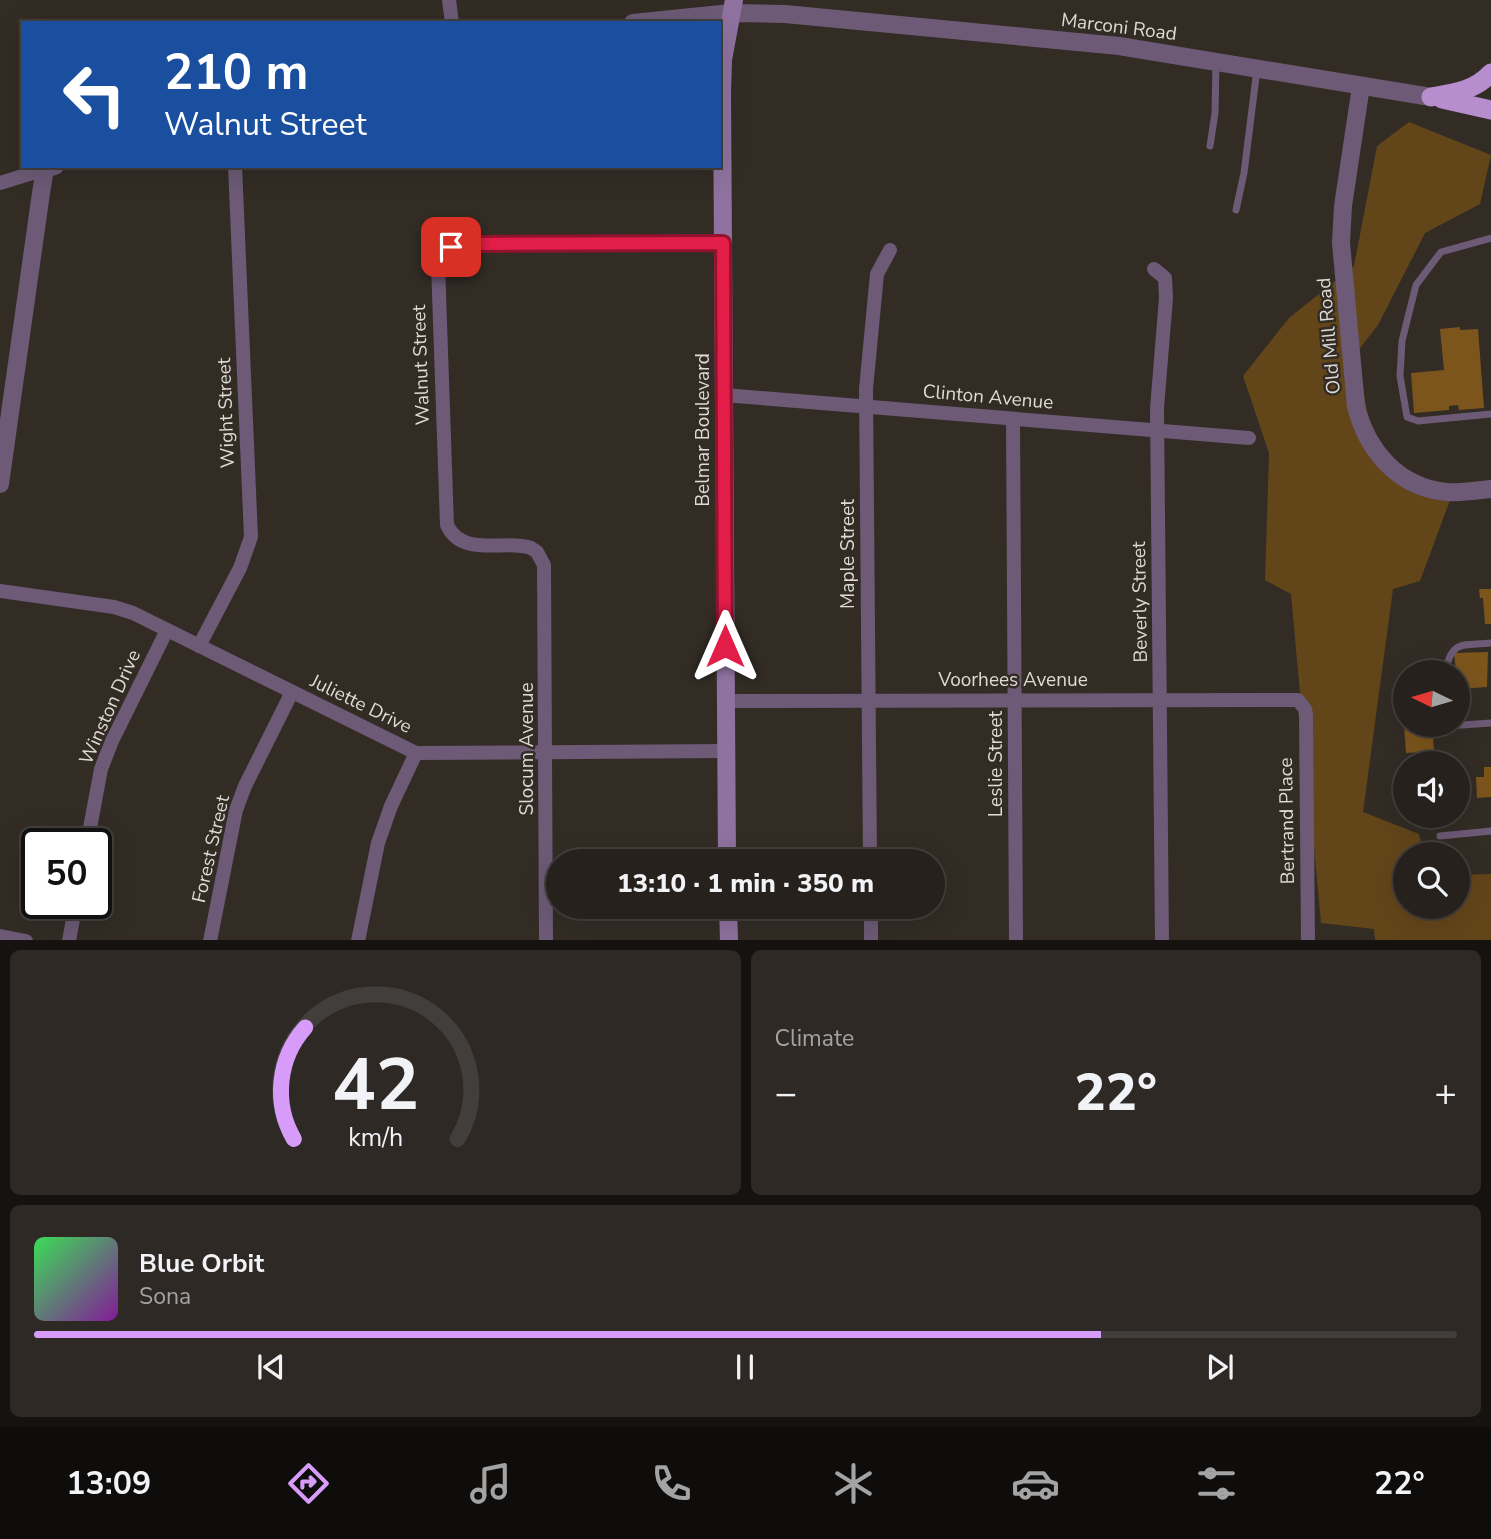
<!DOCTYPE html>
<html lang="en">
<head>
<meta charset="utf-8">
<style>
  body { margin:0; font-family:"Nunito Sans",sans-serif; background:#2e2925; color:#f1f3f6; height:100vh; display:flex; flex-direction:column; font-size:26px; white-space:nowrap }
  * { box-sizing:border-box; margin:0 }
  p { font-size:23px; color:#a4a3a3 }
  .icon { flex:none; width:38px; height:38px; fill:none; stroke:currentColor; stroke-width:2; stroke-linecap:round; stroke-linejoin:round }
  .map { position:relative; height:940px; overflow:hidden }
  .side { display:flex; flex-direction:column; gap:10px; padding:10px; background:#15120f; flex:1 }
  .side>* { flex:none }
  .guide { position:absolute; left:21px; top:21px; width:700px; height:147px; border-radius:0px; box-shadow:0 7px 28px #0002,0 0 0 2px #423e3b; background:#1a4fa0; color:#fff; overflow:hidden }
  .needle { width:46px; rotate:275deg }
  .fabs { position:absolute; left:1393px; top:660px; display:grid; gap:14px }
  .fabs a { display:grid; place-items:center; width:77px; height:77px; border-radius:50%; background:#26211c; box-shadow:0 7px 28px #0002,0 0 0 2px #423e3b; font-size:35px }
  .speed { position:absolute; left:21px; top:828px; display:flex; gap:14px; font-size:35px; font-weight:700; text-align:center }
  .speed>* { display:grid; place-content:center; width:91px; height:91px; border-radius:50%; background:#26211c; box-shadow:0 7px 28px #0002,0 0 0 2px #423e3b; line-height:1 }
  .speed .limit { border:4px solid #111; border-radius:10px; background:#fff; color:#111 }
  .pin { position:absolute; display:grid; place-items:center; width:60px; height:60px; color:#fff; margin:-30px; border-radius:14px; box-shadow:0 4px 10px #0006 }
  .me { position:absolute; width:77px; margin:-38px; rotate:0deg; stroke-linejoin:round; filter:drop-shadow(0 0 5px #0008) }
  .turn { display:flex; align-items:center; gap:24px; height:147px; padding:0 28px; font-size:32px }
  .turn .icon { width:91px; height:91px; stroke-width:2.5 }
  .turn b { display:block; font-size:49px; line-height:60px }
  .big { font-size:52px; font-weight:800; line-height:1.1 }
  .side .tile { flex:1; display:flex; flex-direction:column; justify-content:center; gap:10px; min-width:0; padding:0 24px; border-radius:10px; background:#2e2925 }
  .side .dial { align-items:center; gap:0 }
  .dial svg { height:182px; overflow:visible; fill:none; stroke:#423e3b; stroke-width:7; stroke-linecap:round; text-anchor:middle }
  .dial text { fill:#f1f3f6; stroke:none }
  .song { display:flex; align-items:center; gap:21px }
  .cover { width:84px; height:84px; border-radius:10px; background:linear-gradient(135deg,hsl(130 70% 55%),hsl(290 70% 35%)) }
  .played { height:7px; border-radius:4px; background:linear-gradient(90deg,#d79bf9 75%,#423e3b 75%) }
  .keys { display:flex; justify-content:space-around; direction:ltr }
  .heat { display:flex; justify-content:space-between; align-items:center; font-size:38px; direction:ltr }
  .side .tiles { flex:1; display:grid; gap:10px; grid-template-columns:1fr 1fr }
  .tile:last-child { grid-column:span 2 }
  .trip { position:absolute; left:546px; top:849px; width:399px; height:70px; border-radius:35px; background:#26211c; box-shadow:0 7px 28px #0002,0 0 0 2px #423e3b; font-weight:800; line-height:70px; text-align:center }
  .tabs { display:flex; height:112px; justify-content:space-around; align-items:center; background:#0f0d0b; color:#a4a3a3 }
  .tabs .icon { width:49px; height:49px }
  .tabs .current { color:#d79bf9 }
  .tabs b { font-size:32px; color:#f1f3f6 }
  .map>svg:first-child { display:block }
  .green { fill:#63451a }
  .building { fill:#7c551d }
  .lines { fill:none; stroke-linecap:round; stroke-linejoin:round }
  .service { stroke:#6c5a76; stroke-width:7 }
  .minor { stroke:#6c5a76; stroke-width:14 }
  .tertiary { stroke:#6c5a76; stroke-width:18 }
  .secondary { stroke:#8f729f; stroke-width:18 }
  .trunk { stroke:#b68dcd; stroke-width:19 }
  .route-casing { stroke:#92132f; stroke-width:18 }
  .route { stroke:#e11d48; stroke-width:12 }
  .labels { text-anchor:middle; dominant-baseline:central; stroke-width:5; stroke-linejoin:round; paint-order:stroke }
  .street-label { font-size:19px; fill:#dedad5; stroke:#322c25 }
</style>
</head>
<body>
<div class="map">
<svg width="1491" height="941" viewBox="0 0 1491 941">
  <rect width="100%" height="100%" fill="#322c25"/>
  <path class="green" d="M1409,122L1491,155L1480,204L1425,233L1378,325L1357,352L1374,453L1453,492L1420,581L1393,589L1363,812L1419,834L1424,854H1405V906H1458V875L1491,874V940H1375L1374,929L1321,923L1291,594L1265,580L1269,453L1243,376L1289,318L1354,266L1377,146Z"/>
  <g class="building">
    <path d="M1460,327V330L1478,329L1484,408L1459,410L1458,405L1449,406V410L1414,413L1411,373L1444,370L1440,329Z"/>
    <path d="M1479,589H1491V624H1485L1483,598H1480Z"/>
    <path d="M1488,652L1487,687L1458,689L1454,653Z"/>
    <path d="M1404,724H1432L1434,751L1406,753Z"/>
    <path d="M1484,767H1491V797L1477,798L1476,777H1484Z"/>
  </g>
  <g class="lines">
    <g class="service">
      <path d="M1210,146L1215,113L1216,63"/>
      <path d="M1236,210L1244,173L1257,69"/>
      <path d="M1491,238L1441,252L1416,285L1402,341L1400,376L1407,417L1418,421L1491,414"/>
      <path d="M1433,672L1446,669C1452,639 1465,646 1491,643"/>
      <path d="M1447,726L1491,723"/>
      <path d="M1440,836L1491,831"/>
    </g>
    <g class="minor">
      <path d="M449,0L452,23"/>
      <path d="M0,183L45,169"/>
      <path d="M1154,269L1165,278L1166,298L1157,408L1162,941"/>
      <path d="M724,395L1249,438"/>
      <path d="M1013,419L1016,941"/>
      <path d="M0,591L114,607L133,613L416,753L725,751"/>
      <path d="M199,646L240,568L251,537L235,166"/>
      <path d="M725,701L1298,700L1305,709L1306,715L1308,941"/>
      <path d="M87,844L101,769L112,741L167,630"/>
      <path d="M870,861L866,389L877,274L890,250"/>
      <path d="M871,906V941"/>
      <path d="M0,936L26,941"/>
      <path d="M69,941L76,903"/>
      <path d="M210,941L236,810L245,786L292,692"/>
      <path d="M358,941L378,843L391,806L416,753"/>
      <path d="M546,941L544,565L537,552L531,548C504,539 462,558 447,525L438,264L448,250L459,244L723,243"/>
    </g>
    <g class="tertiary">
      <path d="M633,23L731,13L785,14L1119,46L1431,97"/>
      <path d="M1361,86L1343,206L1341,243L1356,406C1367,451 1399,488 1447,492C1461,493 1476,491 1491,489"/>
      <path d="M0,484L41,193L45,169L55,166"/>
    </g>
    <g class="secondary">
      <path d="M727,861L722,93L723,60L734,0"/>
      <path d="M728,906L729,941"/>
    </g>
    <g class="trunk">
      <path d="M1431,97C1454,93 1474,91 1491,73"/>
      <path d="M1442,99L1491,110"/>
    </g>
  </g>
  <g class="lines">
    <defs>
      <path id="route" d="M451,247L459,244L723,243L725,646"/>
    </defs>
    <use href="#route" class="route-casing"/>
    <use href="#route" class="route"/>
  </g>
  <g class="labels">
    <g class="street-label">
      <text transform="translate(1119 27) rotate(7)">Marconi Road</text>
      <text transform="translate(1329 336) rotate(-95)">Old Mill Road</text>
      <text transform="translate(421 365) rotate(-92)">Walnut Street</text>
      <text transform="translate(988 397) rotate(5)">Clinton Avenue</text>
      <text transform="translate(226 413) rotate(-92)">Wight Street</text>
      <text transform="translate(703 430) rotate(-90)">Belmar Boulevard</text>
      <text transform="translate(848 554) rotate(-90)">Maple Street</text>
      <text transform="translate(1140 602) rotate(-91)">Beverly Street</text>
      <text x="1013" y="680">Voorhees Avenue</text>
      <text transform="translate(361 704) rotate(26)">Juliette Drive</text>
      <text transform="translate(110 707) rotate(-66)">Winston Drive</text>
      <text transform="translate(527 749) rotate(-90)">Slocum Avenue</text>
      <text transform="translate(996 764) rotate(-90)">Leslie Street</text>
      <text transform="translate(1287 821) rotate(-91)">Bertrand Place</text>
      <text transform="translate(211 849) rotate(-77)">Forest Street</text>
    </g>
  </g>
</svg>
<div class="fabs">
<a><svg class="needle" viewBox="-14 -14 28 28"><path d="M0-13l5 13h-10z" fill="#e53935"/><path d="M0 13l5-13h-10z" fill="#a4a3a3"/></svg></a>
<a><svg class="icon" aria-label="sound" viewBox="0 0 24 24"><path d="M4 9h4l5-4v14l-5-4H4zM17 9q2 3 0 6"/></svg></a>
<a><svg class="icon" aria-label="search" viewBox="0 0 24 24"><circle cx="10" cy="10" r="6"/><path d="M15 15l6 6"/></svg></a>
</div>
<div class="speed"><div class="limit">50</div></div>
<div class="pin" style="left:451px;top:247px;background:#d93025"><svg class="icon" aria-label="arrive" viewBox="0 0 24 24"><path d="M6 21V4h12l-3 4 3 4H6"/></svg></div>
<svg class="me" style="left:725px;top:646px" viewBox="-20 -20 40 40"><path d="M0-17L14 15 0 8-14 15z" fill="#e11d48" stroke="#fff" stroke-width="4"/></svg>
<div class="trip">13:10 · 1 min · 350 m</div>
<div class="guide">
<div class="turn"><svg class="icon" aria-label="left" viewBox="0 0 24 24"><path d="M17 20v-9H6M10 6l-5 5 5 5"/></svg><div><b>210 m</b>Walnut Street</div></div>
</div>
</div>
<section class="side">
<div class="tiles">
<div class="tile dial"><svg viewBox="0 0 100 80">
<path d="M14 69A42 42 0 1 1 86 69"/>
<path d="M14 69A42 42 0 0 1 19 20" stroke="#d79bf9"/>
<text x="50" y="56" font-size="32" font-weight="700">42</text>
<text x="50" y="72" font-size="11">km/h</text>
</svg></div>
<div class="tile"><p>Climate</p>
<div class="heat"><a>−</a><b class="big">22°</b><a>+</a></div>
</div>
<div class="tile">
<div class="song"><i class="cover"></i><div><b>Blue Orbit</b><p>Sona</p></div></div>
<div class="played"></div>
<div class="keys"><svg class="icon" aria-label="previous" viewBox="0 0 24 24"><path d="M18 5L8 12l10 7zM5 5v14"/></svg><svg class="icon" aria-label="pause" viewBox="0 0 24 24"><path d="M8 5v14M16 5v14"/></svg><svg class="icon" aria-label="next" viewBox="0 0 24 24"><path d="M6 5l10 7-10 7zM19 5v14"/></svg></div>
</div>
</div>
</section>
<nav class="tabs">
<b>13:09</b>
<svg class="icon current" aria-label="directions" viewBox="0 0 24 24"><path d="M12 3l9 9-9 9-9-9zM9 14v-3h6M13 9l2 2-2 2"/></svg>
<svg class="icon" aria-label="music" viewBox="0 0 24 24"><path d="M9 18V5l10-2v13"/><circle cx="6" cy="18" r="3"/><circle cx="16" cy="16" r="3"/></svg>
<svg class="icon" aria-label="phone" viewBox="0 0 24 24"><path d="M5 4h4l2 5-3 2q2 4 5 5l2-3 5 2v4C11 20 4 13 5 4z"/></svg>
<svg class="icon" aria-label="climate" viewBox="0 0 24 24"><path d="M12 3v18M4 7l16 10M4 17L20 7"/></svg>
<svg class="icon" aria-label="car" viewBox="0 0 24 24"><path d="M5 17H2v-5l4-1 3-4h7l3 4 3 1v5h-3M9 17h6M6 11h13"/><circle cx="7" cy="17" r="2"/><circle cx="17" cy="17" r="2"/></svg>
<svg class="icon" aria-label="filters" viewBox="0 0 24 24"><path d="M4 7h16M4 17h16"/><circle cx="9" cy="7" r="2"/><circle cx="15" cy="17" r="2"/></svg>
<b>22°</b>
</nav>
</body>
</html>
